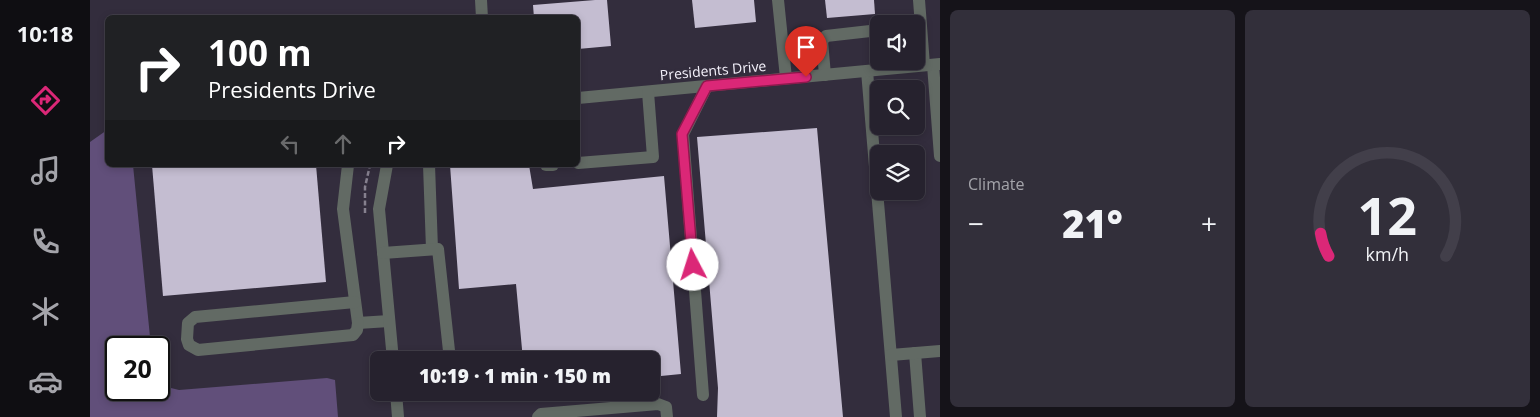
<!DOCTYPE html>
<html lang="en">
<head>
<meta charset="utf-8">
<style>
  body { margin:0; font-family:"Open Sans",sans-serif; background:#322f3a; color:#f1f3f6; height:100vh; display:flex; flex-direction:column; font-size:19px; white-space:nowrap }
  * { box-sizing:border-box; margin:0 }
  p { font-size:16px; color:#a4a4aa }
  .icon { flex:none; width:28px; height:28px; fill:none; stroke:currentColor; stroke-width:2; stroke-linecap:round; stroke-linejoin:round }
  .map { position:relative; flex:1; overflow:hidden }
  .panel { display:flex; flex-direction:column; gap:10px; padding:10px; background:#151319; width:600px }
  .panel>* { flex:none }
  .banner { position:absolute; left:15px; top:15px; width:475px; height:152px; border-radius:8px; box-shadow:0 2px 8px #0003,0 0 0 1px #423f4a; background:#202124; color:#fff; overflow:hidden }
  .controls { position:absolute; left:780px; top:15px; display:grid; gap:10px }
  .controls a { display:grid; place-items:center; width:55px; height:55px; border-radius:8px; background:#26222e; box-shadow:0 2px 8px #0003,0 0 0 1px #423f4a; font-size:25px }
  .speed { position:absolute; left:15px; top:336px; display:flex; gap:10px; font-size:25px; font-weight:700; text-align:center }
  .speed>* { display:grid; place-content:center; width:65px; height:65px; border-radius:50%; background:#26222e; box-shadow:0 2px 8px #0003,0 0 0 1px #423f4a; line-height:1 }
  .speed .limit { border:2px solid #111; border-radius:8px; background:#fff; color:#111 }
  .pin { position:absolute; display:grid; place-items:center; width:42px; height:42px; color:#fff; margin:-51px -21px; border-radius:50% 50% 50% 0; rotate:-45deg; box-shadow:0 0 5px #0007 }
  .pin .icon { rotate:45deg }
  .me { position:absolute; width:55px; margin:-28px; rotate:355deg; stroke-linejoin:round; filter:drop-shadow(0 0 4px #0008) }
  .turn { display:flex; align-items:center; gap:18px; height:105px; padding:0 20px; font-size:22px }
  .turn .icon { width:65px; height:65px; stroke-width:2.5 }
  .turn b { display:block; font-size:35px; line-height:42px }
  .lanes { display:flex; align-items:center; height:48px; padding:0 20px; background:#0003; justify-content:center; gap:25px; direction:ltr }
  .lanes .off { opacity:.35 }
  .big { font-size:38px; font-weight:800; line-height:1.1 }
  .panel .widget { flex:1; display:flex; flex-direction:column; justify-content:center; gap:8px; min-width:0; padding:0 18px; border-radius:8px; background:#322f3a }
  .panel .dial { align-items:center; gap:0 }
  .dial svg { height:130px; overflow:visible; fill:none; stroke:#423f4a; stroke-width:7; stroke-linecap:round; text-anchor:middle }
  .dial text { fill:#f1f3f6; stroke:none }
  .heat { display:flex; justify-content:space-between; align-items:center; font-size:28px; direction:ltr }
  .panel .tiles { flex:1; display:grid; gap:10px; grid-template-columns:repeat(2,1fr) }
  .trip { position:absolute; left:280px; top:351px; width:290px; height:50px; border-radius:8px; background:#26222e; box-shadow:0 2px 8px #0003,0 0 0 1px #423f4a; font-weight:800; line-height:50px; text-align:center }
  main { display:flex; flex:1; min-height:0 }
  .menu { display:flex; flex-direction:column; width:90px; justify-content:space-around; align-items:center; background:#0f0e12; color:#a4a4aa }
  .menu .icon { width:35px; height:35px }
  .menu .on { color:#db2777 }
  .menu b { font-size:22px; color:#f1f3f6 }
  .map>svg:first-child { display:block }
  .water { fill:#614f7a }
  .building { fill:#c4bdd1 }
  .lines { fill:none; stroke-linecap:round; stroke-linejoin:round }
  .path { stroke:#86818f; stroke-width:2.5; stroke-dasharray:5 2.5; stroke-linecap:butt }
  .minor { stroke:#626a64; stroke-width:12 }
  .route-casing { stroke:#8e194d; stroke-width:12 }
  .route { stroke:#db2777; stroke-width:9 }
  .labels { text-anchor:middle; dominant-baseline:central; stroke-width:5; stroke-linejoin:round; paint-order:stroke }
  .street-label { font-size:14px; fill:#f4f1fb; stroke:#332d3d }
</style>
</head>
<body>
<main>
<nav class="menu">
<b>10:18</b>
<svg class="icon on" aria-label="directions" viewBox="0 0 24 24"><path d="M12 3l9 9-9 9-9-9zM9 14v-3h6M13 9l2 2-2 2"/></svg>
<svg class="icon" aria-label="music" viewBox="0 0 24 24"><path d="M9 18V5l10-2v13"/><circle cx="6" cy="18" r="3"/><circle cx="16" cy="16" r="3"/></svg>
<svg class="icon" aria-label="phone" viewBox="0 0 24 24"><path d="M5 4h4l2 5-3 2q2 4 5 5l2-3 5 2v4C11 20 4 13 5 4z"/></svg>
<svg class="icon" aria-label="climate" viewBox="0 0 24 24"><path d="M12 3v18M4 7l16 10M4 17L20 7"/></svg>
<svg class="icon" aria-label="car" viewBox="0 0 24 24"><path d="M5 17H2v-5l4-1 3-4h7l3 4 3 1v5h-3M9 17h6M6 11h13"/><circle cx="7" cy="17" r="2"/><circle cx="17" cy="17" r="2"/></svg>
</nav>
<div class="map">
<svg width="850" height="417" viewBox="0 0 850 417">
  <rect width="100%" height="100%" fill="#332d3d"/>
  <path class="water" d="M17,130L18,165H43L61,347L26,348V390H69V380L73,386L89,390L237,378L245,380L248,417H0V142Z"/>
  <g class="building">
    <path d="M505,0H517L521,46L488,49V18H444L443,5Z"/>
    <path d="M602,0H664L666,22L605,28Z"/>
    <path d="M735,0H784L785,14L737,18Z"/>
    <path d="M727,128L753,417H627L628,388L607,137Z"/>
    <path d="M62,165H226L236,282L73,296Z"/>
    <path d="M360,165H439L443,189L574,176L591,374L561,377V360H433L426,284L369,289Z"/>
  </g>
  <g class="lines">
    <path class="path" d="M275,213V187L280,165"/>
    <g class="minor">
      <path d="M391,0L392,18"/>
      <path d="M688,0L696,78"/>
      <path d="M829,0L834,65"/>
      <path d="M843,65L850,156"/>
      <path d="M777,71L806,417"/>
      <path d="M735,75L732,41L736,36L789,30"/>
      <path d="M488,98L850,64"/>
      <path d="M488,163L563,157L558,92"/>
      <path d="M258,165L253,209L268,323L299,321"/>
      <path d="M297,165L289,209L303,360"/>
      <path d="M339,165L342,249"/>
      <path d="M456,165H463"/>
      <path d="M293,253L348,249L360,360"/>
      <path d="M265,302L105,317L98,323L97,339L99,345L108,350L263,335L267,330L268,323"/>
      <path d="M825,353L830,417"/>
      <path d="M801,355L850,351"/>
      <path d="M306,392L308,417"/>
      <path d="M613,395L593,134L617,86"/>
      <path d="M448,417L451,414L568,404L576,407L577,417"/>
    </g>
  </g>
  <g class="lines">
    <defs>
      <path id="route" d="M603,265L592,134L617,86L716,77"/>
    </defs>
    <use href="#route" class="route-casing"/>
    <use href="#route" class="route"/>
  </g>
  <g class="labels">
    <g class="street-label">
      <text transform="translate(623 70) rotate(-5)">Presidents Drive</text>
    </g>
  </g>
</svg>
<div class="controls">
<a><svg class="icon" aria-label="sound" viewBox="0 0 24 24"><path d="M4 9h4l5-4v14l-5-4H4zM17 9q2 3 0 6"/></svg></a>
<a><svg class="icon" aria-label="search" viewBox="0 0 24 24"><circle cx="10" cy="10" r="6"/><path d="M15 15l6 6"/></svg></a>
<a><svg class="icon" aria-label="layers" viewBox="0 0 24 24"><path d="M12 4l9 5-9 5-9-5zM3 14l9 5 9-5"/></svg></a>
</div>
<div class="speed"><div class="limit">20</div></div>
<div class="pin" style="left:716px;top:77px;background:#d93025"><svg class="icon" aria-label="arrive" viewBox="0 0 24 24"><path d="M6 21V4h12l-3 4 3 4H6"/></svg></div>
<svg class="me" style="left:603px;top:265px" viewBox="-20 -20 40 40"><circle r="19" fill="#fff"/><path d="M0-13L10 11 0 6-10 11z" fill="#db2777"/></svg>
<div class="trip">10:19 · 1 min · 150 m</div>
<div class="banner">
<div class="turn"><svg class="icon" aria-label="right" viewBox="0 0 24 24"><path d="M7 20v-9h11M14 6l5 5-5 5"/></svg><div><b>100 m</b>Presidents Drive</div></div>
<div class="lanes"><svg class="icon off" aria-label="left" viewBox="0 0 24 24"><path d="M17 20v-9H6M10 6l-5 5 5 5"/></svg><svg class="icon off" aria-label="ahead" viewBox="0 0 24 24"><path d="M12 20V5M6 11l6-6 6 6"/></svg><svg class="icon" aria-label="right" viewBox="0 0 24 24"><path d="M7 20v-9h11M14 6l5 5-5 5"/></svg></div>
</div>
</div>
<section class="panel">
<div class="tiles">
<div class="widget"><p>Climate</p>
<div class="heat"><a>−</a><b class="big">21°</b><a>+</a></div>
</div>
<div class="widget dial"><svg viewBox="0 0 100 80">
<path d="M14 69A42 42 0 1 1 86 69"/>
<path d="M14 69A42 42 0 0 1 9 55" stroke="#db2777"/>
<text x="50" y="56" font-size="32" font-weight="700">12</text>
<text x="50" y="72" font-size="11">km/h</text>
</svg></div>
</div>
</section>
</main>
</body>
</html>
